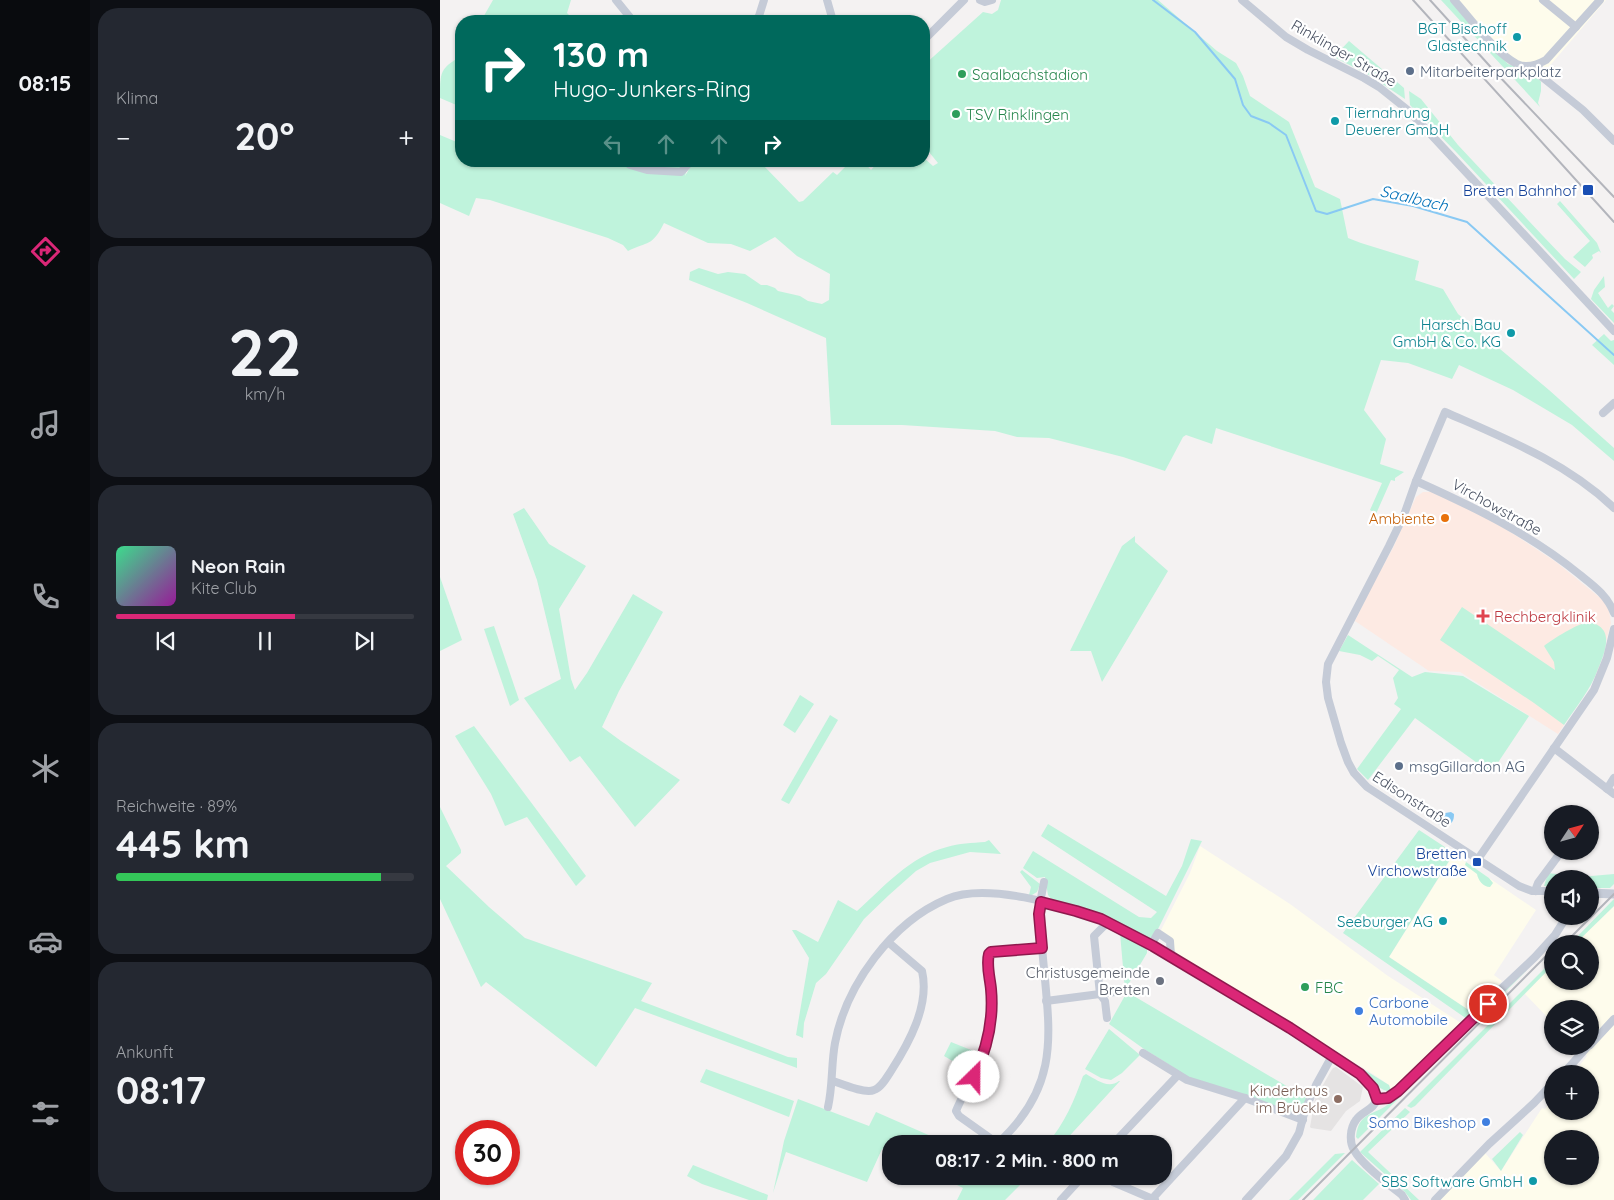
<!DOCTYPE html>
<html lang="de">
<head>
<meta charset="utf-8">
<style>
  body { margin:0; font-family:Quicksand,sans-serif; background:#242831; color:#f1f3f6; height:100vh; display:flex; flex-direction:column; font-size:19px; white-space:nowrap }
  * { box-sizing:border-box; margin:0 }
  p { font-size:16px; color:#9ea1a6 }
  .icon { flex:none; width:28px; height:28px; fill:none; stroke:currentColor; stroke-width:2; stroke-linecap:round; stroke-linejoin:round }
  .map { position:relative; flex:1; overflow:hidden }
  .drawer { display:flex; flex-direction:column; gap:8px; padding:8px; background:#0d0f14; width:350px }
  .drawer>* { flex:none }
  .guide { position:absolute; left:15px; top:15px; width:475px; height:152px; border-radius:20px; box-shadow:0 1px 4px #0004; background:#00695c; color:#fff; overflow:hidden }
  .needle { width:32px; rotate:54deg }
  .controls { position:absolute; left:1104px; top:805px; display:grid; gap:10px }
  .controls a { display:grid; place-items:center; width:55px; height:55px; border-radius:50%; background:#171b24; box-shadow:0 1px 4px #0004; font-size:25px }
  .speed { position:absolute; left:15px; top:1120px; display:flex; gap:10px; font-size:25px; font-weight:700; text-align:center }
  .speed>* { display:grid; place-content:center; width:65px; height:65px; border-radius:50%; background:#171b24; box-shadow:0 1px 4px #0004; line-height:1 }
  .speed .limit { border:8px solid #d22; background:#fff; color:#111 }
  .pin { position:absolute; display:grid; place-items:center; width:42px; height:42px; color:#fff; margin:-21px; border:2px solid #fff; border-radius:50%; box-shadow:0 1px 5px #0007 }
  .me { position:absolute; width:55px; margin:-28px; rotate:23deg; stroke-linejoin:round; filter:drop-shadow(0 0 4px #0008) }
  .turn { display:flex; align-items:center; gap:18px; height:105px; padding:0 15px; font-size:22px }
  .turn .icon { width:65px; height:65px; stroke-width:2.5 }
  .turn b { display:block; font-size:35px; line-height:42px }
  .lanes { display:flex; align-items:center; height:48px; padding:0 15px; background:#0003; justify-content:center; gap:25px; direction:ltr }
  .lanes .off { opacity:.35 }
  .big { font-size:38px; font-weight:800; line-height:1.1 }
  .drawer .card { flex:1; display:flex; flex-direction:column; justify-content:center; gap:8px; min-width:0; padding:0 18px; border-radius:20px; background:#242831 }
  .drawer .dial { align-items:center; gap:0 }
  .dial b { font-size:65px; line-height:1 }
  .song { display:flex; align-items:center; gap:15px }
  .cover { width:60px; height:60px; border-radius:8px; background:linear-gradient(135deg,hsl(150 70% 55%),hsl(300 70% 35%)) }
  .played { height:5px; border-radius:2px; background:linear-gradient(90deg,#db2777 60%,#363941 60%) }
  .keys { display:flex; justify-content:space-around; direction:ltr }
  .heat { display:flex; justify-content:space-between; align-items:center; font-size:28px; direction:ltr }
  .charge { height:8px; border-radius:4px; background:linear-gradient(90deg,#34c759 89%,#363941 0) }
  .trip { position:absolute; left:442px; top:1135px; width:290px; height:50px; border-radius:20px; background:#171b24; box-shadow:0 1px 4px #0004; font-weight:800; line-height:50px; text-align:center }
  main { display:flex; flex:1; min-height:0 }
  .menu { display:flex; flex-direction:column; width:90px; justify-content:space-around; align-items:center; background:#090b0e; color:#9ea1a6 }
  .menu .icon { width:35px; height:35px }
  .menu .current { color:#db2777 }
  .menu b { font-size:22px; color:#f1f3f6 }
  .map>svg:first-child { display:block }
  .commercial { fill:#fefcec; fill-rule:evenodd }
  .education { fill:#e5e3e3 }
  .medical { fill:#fdeae3 }
  .green { fill:#bff3dc }
  .water { fill:#89c9f3 }
  .lines { fill:none; stroke-linecap:round; stroke-linejoin:round }
  .stream { stroke:#89c9f3; stroke-width:2 }
  .minor { stroke:#c5cbd7; stroke-width:8 }
  .tertiary { stroke:#c5cbd7; stroke-width:9 }
  .rail { stroke:#b3b5bc; stroke-width:2 }
  .route-casing { stroke:#8e194d; stroke-width:12 }
  .route { stroke:#db2777; stroke-width:9 }
  .culture-dot { fill:#0f9aa8; stroke:#fff; stroke-width:2 }
  .service-dot { fill:#5c6f8a; stroke:#fff; stroke-width:2 }
  .leisure-dot { fill:#2e9e5b; stroke:#fff; stroke-width:2 }
  .transit-dot { fill:#1a4fb4; stroke:#fff; stroke-width:2 }
  .food-dot { fill:#e8710a; stroke:#fff; stroke-width:2 }
  .health-dot { fill:#e0444e; stroke:#fff; stroke-width:2 }
  .worship-dot { fill:#6b7280; stroke:#fff; stroke-width:2 }
  .shop-dot { fill:#3f7fe0; stroke:#fff; stroke-width:2 }
  .education-dot { fill:#8d6e63; stroke:#fff; stroke-width:2 }
  .labels { text-anchor:middle; dominant-baseline:central; stroke-width:4.5; stroke-linejoin:round; paint-order:stroke }
  .culture-label { font-size:15px; fill:#0d838f; stroke:#fff; text-anchor:end }
  .street-label { font-size:15px; fill:#485061; stroke:#fff }
  .service-label { font-size:15px; fill:#4e5e75; stroke:#fff; text-anchor:start }
  .leisure-label { font-size:15px; fill:#27864d; stroke:#fff; text-anchor:start }
  .transit-label { font-size:15px; fill:#164399; stroke:#fff; text-anchor:end }
  .food-label { font-size:15px; fill:#c56008; stroke:#fff; text-anchor:end }
  .health-label { font-size:15px; fill:#be3a42; stroke:#fff; text-anchor:start }
  .worship-label { font-size:15px; fill:#5b616d; stroke:#fff; text-anchor:end }
  .shop-label { font-size:15px; fill:#366cbe; stroke:#fff; text-anchor:start }
  .education-label { font-size:15px; fill:#785e54; stroke:#fff; text-anchor:end }
  .water-label { font-size:16px; font-style:italic; fill:#0271b9; stroke:#fff }
</style>
</head>
<body>
<main>
<nav class="menu">
<b>08:15</b>
<svg class="icon current" aria-label="directions" viewBox="0 0 24 24"><path d="M12 3l9 9-9 9-9-9zM9 14v-3h6M13 9l2 2-2 2"/></svg>
<svg class="icon" aria-label="music" viewBox="0 0 24 24"><path d="M9 18V5l10-2v13"/><circle cx="6" cy="18" r="3"/><circle cx="16" cy="16" r="3"/></svg>
<svg class="icon" aria-label="phone" viewBox="0 0 24 24"><path d="M5 4h4l2 5-3 2q2 4 5 5l2-3 5 2v4C11 20 4 13 5 4z"/></svg>
<svg class="icon" aria-label="climate" viewBox="0 0 24 24"><path d="M12 3v18M4 7l16 10M4 17L20 7"/></svg>
<svg class="icon" aria-label="car" viewBox="0 0 24 24"><path d="M5 17H2v-5l4-1 3-4h7l3 4 3 1v5h-3M9 17h6M6 11h13"/><circle cx="7" cy="17" r="2"/><circle cx="17" cy="17" r="2"/></svg>
<svg class="icon" aria-label="filters" viewBox="0 0 24 24"><path d="M4 7h16M4 17h16"/><circle cx="9" cy="7" r="2"/><circle cx="15" cy="17" r="2"/></svg>
</nav>
<section class="drawer">
<div class="card"><p>Klima</p>
<div class="heat"><a>−</a><b class="big">20°</b><a>+</a></div>
</div>
<div class="card dial"><b>22</b><p>km/h</p></div>
<div class="card">
<div class="song"><i class="cover"></i><div><b>Neon Rain</b><p>Kite Club</p></div></div>
<div class="played"></div>
<div class="keys"><svg class="icon" aria-label="previous" viewBox="0 0 24 24"><path d="M18 5L8 12l10 7zM5 5v14"/></svg><svg class="icon" aria-label="pause" viewBox="0 0 24 24"><path d="M8 5v14M16 5v14"/></svg><svg class="icon" aria-label="next" viewBox="0 0 24 24"><path d="M6 5l10 7-10 7zM19 5v14"/></svg></div>
</div>
<div class="card"><p>Reichweite · 89%</p><b class="big">445 km</b><div class="charge"></div></div>
<div class="card"><p>Ankunft</p><b class="big">08:17</b></div>
</section>
<div class="map">
<svg width="1174" height="1200" viewBox="0 0 1174 1200">
  <rect width="100%" height="100%" fill="#f4f2f2"/>
  <g class="commercial">
    <path d="M1010,0H1166L1107,69L1097,76L1089,71L1068,64Z"/>
    <path d="M760,846L850,904L948,976L1021,1023L1003,1043L951,1091L949,1085L933,1074L739,956L733,947L734,940L720,932L750,873Z"/>
    <path d="M1014,854L1096,910L1054,975L1062,981L1033,1013L949,957Z"/>
    <path d="M1174,906V1200H998L1045,1153L1061,1171L1102,1108L1105,1109L1112,1100V1111H1150V1074H1133L1147,1056L1137,1046H1150V1009H1112V1022L1085,994L1112,966V981H1150V944H1135ZM1112,1139H1150V1176H1112Z"/>
  </g>
  <path class="education" d="M896,1067L923,1087L920,1101L906,1111L891,1131L871,1128L870,1127L875,1099L891,1071L893,1068Z"/>
  <path class="medical" d="M983,492H992L1047,518L1075,535L1116,562L1164,601L1169,611L1171,623L1158,670L1150,685L1118,734L1020,672L989,671L915,621L933,584L953,548L976,497Z"/>
  <g class="green">
    <path d="M53,0H131L127,13L135,21H41Z"/>
    <path d="M561,0H718L777,51L796,63L803,76L810,96L849,122L875,187L900,199L908,238L921,243L979,261L975,280L1003,289L1018,314L1109,390L1174,448V461L1132,425L1073,390L1019,365L1012,379L968,363L941,360L924,410L946,439L940,464L964,472L955,478V481L951,480L936,514L930,510L942,483L776,428L772,444L746,435L743,437L725,471L683,457L609,438L577,437L555,431L462,425H391L386,338L307,303L249,280L250,272L259,268L278,274L288,272L305,274L321,285H327L335,288L338,291L360,296L368,301L382,304L389,300L390,274L357,256L335,237L310,251L291,244L268,243L224,223C212,247 208,241 188,251L183,245L168,238L50,200L36,198L29,216L0,203V135L19,143L21,142V161H249L245,176L254,161H319L359,202L363,201L393,172L397,175L411,161H423L431,170L439,161H484V158L493,166L498,163L484,146V65L543,12L552,14L558,10Z"/>
    <path d="M1001,0H1010L1068,64L1089,71L1097,76L1101,82V91L1098,103L1100,107Z"/>
    <path d="M909,41L964,88L965,99L929,75L894,57Z"/>
    <path d="M21,56V107L0,98C0,71 0,69 21,56Z"/>
    <path d="M969,91L981,99L1018,145L1103,236L1125,259L1141,272L1134,279L1017,153L970,105Z"/>
    <path d="M1120,201L1157,243L1161,253L1159,251L1152,255L1153,258L1145,267L1133,257L1150,241L1117,204Z"/>
    <path d="M1164,276L1165,287L1158,293L1168,308L1172,304L1174,306L1171,310L1174,313V323L1151,299L1154,290Z"/>
    <path d="M1164,334L1171,341L1174,340V365L1152,345Z"/>
    <path d="M84,508L109,544L146,566L119,609L131,679L135,690L147,673L193,594L223,612L179,691L162,727L181,741L240,780L195,827L140,756L130,762L84,698L121,679L97,580L73,514Z"/>
    <path d="M695,536V542L728,571L662,682L651,651H630L682,546Z"/>
    <path d="M0,577L22,640L0,651Z"/>
    <path d="M1022,607L1115,670L1114,662L1104,646C1113,639 1138,623 1149,622C1152,622 1156,624 1159,626C1173,635 1163,657 1158,669C1151,689 1136,707 1124,725L1094,703L1000,640Z"/>
    <path d="M54,626L79,700L70,706L44,629Z"/>
    <path d="M908,635L972,677L985,672L1023,676L1089,716L1051,773L975,718L928,780L917,769L961,709L954,704L958,698L953,678L959,670L938,656L932,661L920,655L899,651Z"/>
    <path d="M360,695L374,704L355,733L343,725Z"/>
    <path d="M390,715L398,720L349,804L341,800Z"/>
    <path d="M34,726L146,876L136,886L87,817L65,826L51,794L15,736Z"/>
    <path d="M0,807L21,850V853L6,866L49,907L85,938L212,983L201,1001L348,1057L357,1058V1068L195,1008L156,1067L46,982L41,987L0,899Z"/>
    <path d="M608,824L726,896L742,866L751,839L762,841L712,941L612,900L608,895L605,877L597,878L583,868L593,851L699,917L711,918L717,912L601,836Z"/>
    <path d="M979,830L1014,853L949,957L1033,1013L1027,1019L903,933Z"/>
    <path d="M549,840L561,854L530,852L490,863L476,871L449,895L424,919L386,974L376,983L364,1023L363,1038L356,1035L369,958L352,930H356L378,942L398,900L417,911C444,887 470,856 507,847C519,843 532,843 545,842Z"/>
    <path d="M1026,862L1049,878L1053,883L1050,887C1043,887 1038,880 1037,874L1025,865Z"/>
    <path d="M582,870L600,884L597,892L592,895H589L591,887L580,872Z"/>
    <path d="M1108,873L1140,877L1174,874V884L1170,888H1150V879H1112V886H1104Z"/>
    <path d="M1174,899V906L1135,944H1130Z"/>
    <path d="M680,933L707,948V953L685,990Z"/>
    <path d="M1112,961V966L975,1106L971,1108L967,1106Z"/>
    <path d="M1088,969L918,1139L916,1137C919,1110 934,1117 951,1102C995,1064 1034,1020 1076,979Z"/>
    <path d="M687,992L867,1098L863,1112L860,1115L747,1080L733,1067L704,1049L669,1024Z"/>
    <path d="M669,1029L700,1055L682,1073L671,1080L661,1078L645,1069Z"/>
    <path d="M511,1042L541,1054L533,1073L504,1056Z"/>
    <path d="M266,1069L354,1101L349,1117L260,1082Z"/>
    <path d="M923,1069L949,1085L951,1091C938,1092 931,1077 923,1069Z"/>
    <path d="M646,1074C657,1080 668,1089 679,1081H680L622,1144H607C625,1123 634,1101 643,1076Z"/>
    <path d="M358,1099L429,1126L436,1112L509,1144H451V1153L442,1149L427,1182L346,1152L333,1193L344,1141Z"/>
    <path d="M965,1108L970,1112L928,1152L979,1200H971L965,1192L920,1152Z"/>
    <path d="M1080,1132L1083,1135L1061,1171L1052,1159Z"/>
    <path d="M905,1153L858,1200H849L895,1154Z"/>
    <path d="M912,1160L939,1184L923,1200H873Z"/>
    <path d="M253,1165L328,1195L327,1200H309L262,1184L247,1176Z"/>
    <path d="M499,1176H589L565,1200H517L523,1188Z"/>
  </g>
  <path class="water" d="M1011,812L1014,814C1014,821 1012,823 1007,826L998,824L991,819L994,815Z"/>
  <g class="lines">
    <path class="stream" d="M713,0L755,32L795,79L803,105L811,116L829,123L846,135L876,211L887,214L933,199L973,206L1027,222L1174,355"/>
    <g class="minor">
      <path d="M176,0L193,21"/>
      <path d="M387,0L393,21"/>
      <path d="M540,0L545,2L552,0"/>
      <path d="M802,0L846,37L868,50L924,78L939,87L969,111L1174,331"/>
      <path d="M1014,0C1031,19 1055,53 1077,64C1087,69 1097,65 1106,60L1160,0"/>
      <path d="M1103,0L1136,27"/>
      <path d="M315,21L319,16L324,0"/>
      <path d="M484,40L524,0"/>
      <path d="M1098,65L1102,77L1143,110L1174,141"/>
      <path d="M190,165L207,170L241,172L251,161"/>
      <path d="M1163,413L1174,403"/>
      <path d="M976,481L964,515L949,546L888,664L886,682L888,698L901,743L908,762L914,773L927,787L1079,886L1092,891H1112"/>
      <path d="M1174,508C1126,462 1064,438 1005,412L976,481C1034,507 1090,534 1139,574C1154,586 1167,595 1174,613"/>
      <path d="M1114,748L1174,794"/>
      <path d="M1167,789L1174,778"/>
      <path d="M1038,859L1154,690L1167,658L1174,629"/>
      <path d="M1095,891L1098,883L1121,852"/>
      <path d="M711,945L718,933L730,941L731,956"/>
      <path d="M606,1001L683,991"/>
      <path d="M667,1018L665,1001L660,994L654,936L668,922"/>
      <path d="M1150,1045L1174,1019"/>
      <path d="M703,1053L747,1080L805,1098L863,1120"/>
      <path d="M1123,1074L1148,1046"/>
      <path d="M393,1081C402,1084 425,1094 434,1090C441,1088 447,1077 451,1071C469,1043 490,1005 482,971L448,942"/>
      <path d="M937,1099L943,1100L952,1096L1041,1012L1058,992L1095,957L1115,935L1127,916"/>
      <path d="M388,1107C393,1085 391,1065 395,1043C406,985 452,922 507,899C546,882 623,905 661,919C708,937 750,968 793,994C825,1014 857,1034 889,1055C899,1061 911,1067 921,1075C928,1081 936,1089 937,1099C934,1110 922,1111 916,1120C910,1128 909,1142 914,1150C922,1165 948,1184 962,1195L965,1200"/>
      <path d="M557,1143L519,1116L516,1111C522,1095 532,1082 539,1066C555,1031 551,995 548,957L551,952L602,948"/>
      <path d="M557,1144C625,1082 608,1027 602,946C601,936 599,926 599,916C599,905 602,893 604,882"/>
      <path d="M673,1144L738,1075"/>
      <path d="M666,1176L673,1182L715,1200"/>
      <path d="M621,1200L643,1176"/>
      <path d="M711,1200L805,1098"/>
      <path d="M806,1200L846,1156L859,1133L865,1110L876,1085L892,1056"/>
      <path d="M995,1200L1049,1144L1094,1103L1112,1084"/>
    </g>
    <path class="tertiary" d="M1150,893L1174,894"/>
    <g class="rail">
      <path d="M973,0L1174,222"/>
      <path d="M990,0L1057,74L1174,197"/>
      <path d="M1124,944L1174,894"/>
      <path d="M863,1200L1112,950"/>
    </g>
  </g>
  <g class="lines">
    <defs>
      <path id="route" d="M534,1077C547,1049 554,1020 551,989C550,978 546,965 549,954L551,952L602,948L599,914L601,902L636,911L661,919L713,946L850,1028L920,1074L933,1088L937,1099L948,1098L958,1091L1048,1004"/>
    </defs>
    <use href="#route" class="route-casing"/>
    <use href="#route" class="route"/>
  </g>
  <g class="culture-dot">
    <circle cx="1077" cy="37" r="5"/>
    <circle cx="895" cy="121" r="5"/>
    <circle cx="1071" cy="333" r="5"/>
    <circle cx="1003" cy="921" r="5"/>
    <circle cx="1093" cy="1181" r="5"/>
  </g>
  <g class="service-dot">
    <circle cx="970" cy="71" r="5"/>
    <circle cx="959" cy="766" r="5"/>
  </g>
  <g class="leisure-dot">
    <circle cx="522" cy="74" r="5"/>
    <circle cx="516" cy="114" r="5"/>
    <circle cx="865" cy="987" r="5"/>
  </g>
  <g class="transit-dot">
    <rect x="1142" y="184" width="12" height="12" rx="2.5"/>
    <rect x="1032" y="857" width="10" height="10" rx="2.5"/>
  </g>
  <circle class="food-dot" cx="1005" cy="518" r="5"/>
  <path class="health-dot" d="M1040.5 608.5h5v5h5v5h-5v5h-5v-5h-5v-5h5z"/>
  <circle class="worship-dot" cx="720" cy="981" r="5"/>
  <g class="shop-dot">
    <circle cx="919" cy="1011" r="5"/>
    <circle cx="1046" cy="1122" r="5"/>
  </g>
  <circle class="education-dot" cx="898" cy="1099" r="5"/>
  <g class="labels">
    <g class="culture-label">
      <text x="1067" y="28">BGT Bischoff<tspan x="1067" dy="17">Glastechnik</tspan></text>
      <text x="905" y="112" text-anchor="start">Tiernahrung<tspan x="905" dy="17">Deuerer GmbH</tspan></text>
      <text x="1061" y="324">Harsch Bau<tspan x="1061" dy="17">GmbH &amp; Co. KG</tspan></text>
      <text x="993" y="921">Seeburger AG</text>
      <text x="1083" y="1181">SBS Software GmbH</text>
    </g>
    <g class="street-label">
      <text transform="translate(904 53) rotate(30)">Rinklinger Straße</text>
      <text transform="translate(1057 507) rotate(29)">Virchowstraße</text>
      <text transform="translate(972 799) rotate(33)">Edisonstraße</text>
    </g>
    <g class="service-label">
      <text x="980" y="71">Mitarbeiterparkplatz</text>
      <text x="969" y="766">msgGillardon AG</text>
    </g>
    <g class="leisure-label">
      <text x="532" y="74">Saalbachstadion</text>
      <text x="526" y="114">TSV Rinklingen</text>
      <text x="875" y="987">FBC</text>
    </g>
    <g class="transit-label">
      <text x="1137" y="190">Bretten Bahnhof</text>
      <text x="1027" y="853">Bretten<tspan x="1027" dy="17">Virchowstraße</tspan></text>
    </g>
    <g class="food-label">
      <text x="995" y="518">Ambiente</text>
    </g>
    <g class="health-label">
      <text x="1054" y="616">Rechbergklinik</text>
    </g>
    <g class="worship-label">
      <text x="710" y="972">Christusgemeinde<tspan x="710" dy="17">Bretten</tspan></text>
    </g>
    <g class="shop-label">
      <text x="929" y="1002">Carbone<tspan x="929" dy="17">Automobile</tspan></text>
      <text x="1036" y="1122" text-anchor="end">Somo Bikeshop</text>
    </g>
    <g class="education-label">
      <text x="888" y="1090">Kinderhaus<tspan x="888" dy="17">im Brückle</tspan></text>
    </g>
    <g class="water-label">
      <text transform="translate(974 198) rotate(13)">Saalbach</text>
    </g>
  </g>
</svg>
<div class="controls">
<a><svg class="needle" viewBox="-14 -14 28 28"><path d="M0-13l5 13h-10z" fill="#e53935"/><path d="M0 13l5-13h-10z" fill="#9ea1a6"/></svg></a>
<a><svg class="icon" aria-label="sound" viewBox="0 0 24 24"><path d="M4 9h4l5-4v14l-5-4H4zM17 9q2 3 0 6"/></svg></a>
<a><svg class="icon" aria-label="search" viewBox="0 0 24 24"><circle cx="10" cy="10" r="6"/><path d="M15 15l6 6"/></svg></a>
<a><svg class="icon" aria-label="layers" viewBox="0 0 24 24"><path d="M12 4l9 5-9 5-9-5zM3 14l9 5 9-5"/></svg></a>
<a>+</a>
<a>−</a>
</div>
<div class="speed"><div class="limit">30</div></div>
<div class="pin" style="left:1048px;top:1004px;background:#d93025"><svg class="icon" aria-label="arrive" viewBox="0 0 24 24"><path d="M6 21V4h12l-3 4 3 4H6"/></svg></div>
<svg class="me" style="left:534px;top:1077px" viewBox="-20 -20 40 40"><circle r="19" fill="#fff"/><path d="M0-13L10 11 0 6-10 11z" fill="#db2777"/></svg>
<div class="trip">08:17 · 2 Min. · 800 m</div>
<div class="guide">
<div class="turn"><svg class="icon" aria-label="right" viewBox="0 0 24 24"><path d="M7 20v-9h11M14 6l5 5-5 5"/></svg><div><b>130 m</b>Hugo-Junkers-Ring</div></div>
<div class="lanes"><svg class="icon off" aria-label="left" viewBox="0 0 24 24"><path d="M17 20v-9H6M10 6l-5 5 5 5"/></svg><svg class="icon off" aria-label="ahead" viewBox="0 0 24 24"><path d="M12 20V5M6 11l6-6 6 6"/></svg><svg class="icon off" aria-label="ahead" viewBox="0 0 24 24"><path d="M12 20V5M6 11l6-6 6 6"/></svg><svg class="icon" aria-label="right" viewBox="0 0 24 24"><path d="M7 20v-9h11M14 6l5 5-5 5"/></svg></div>
</div>
</div>
</main>
</body>
</html>
